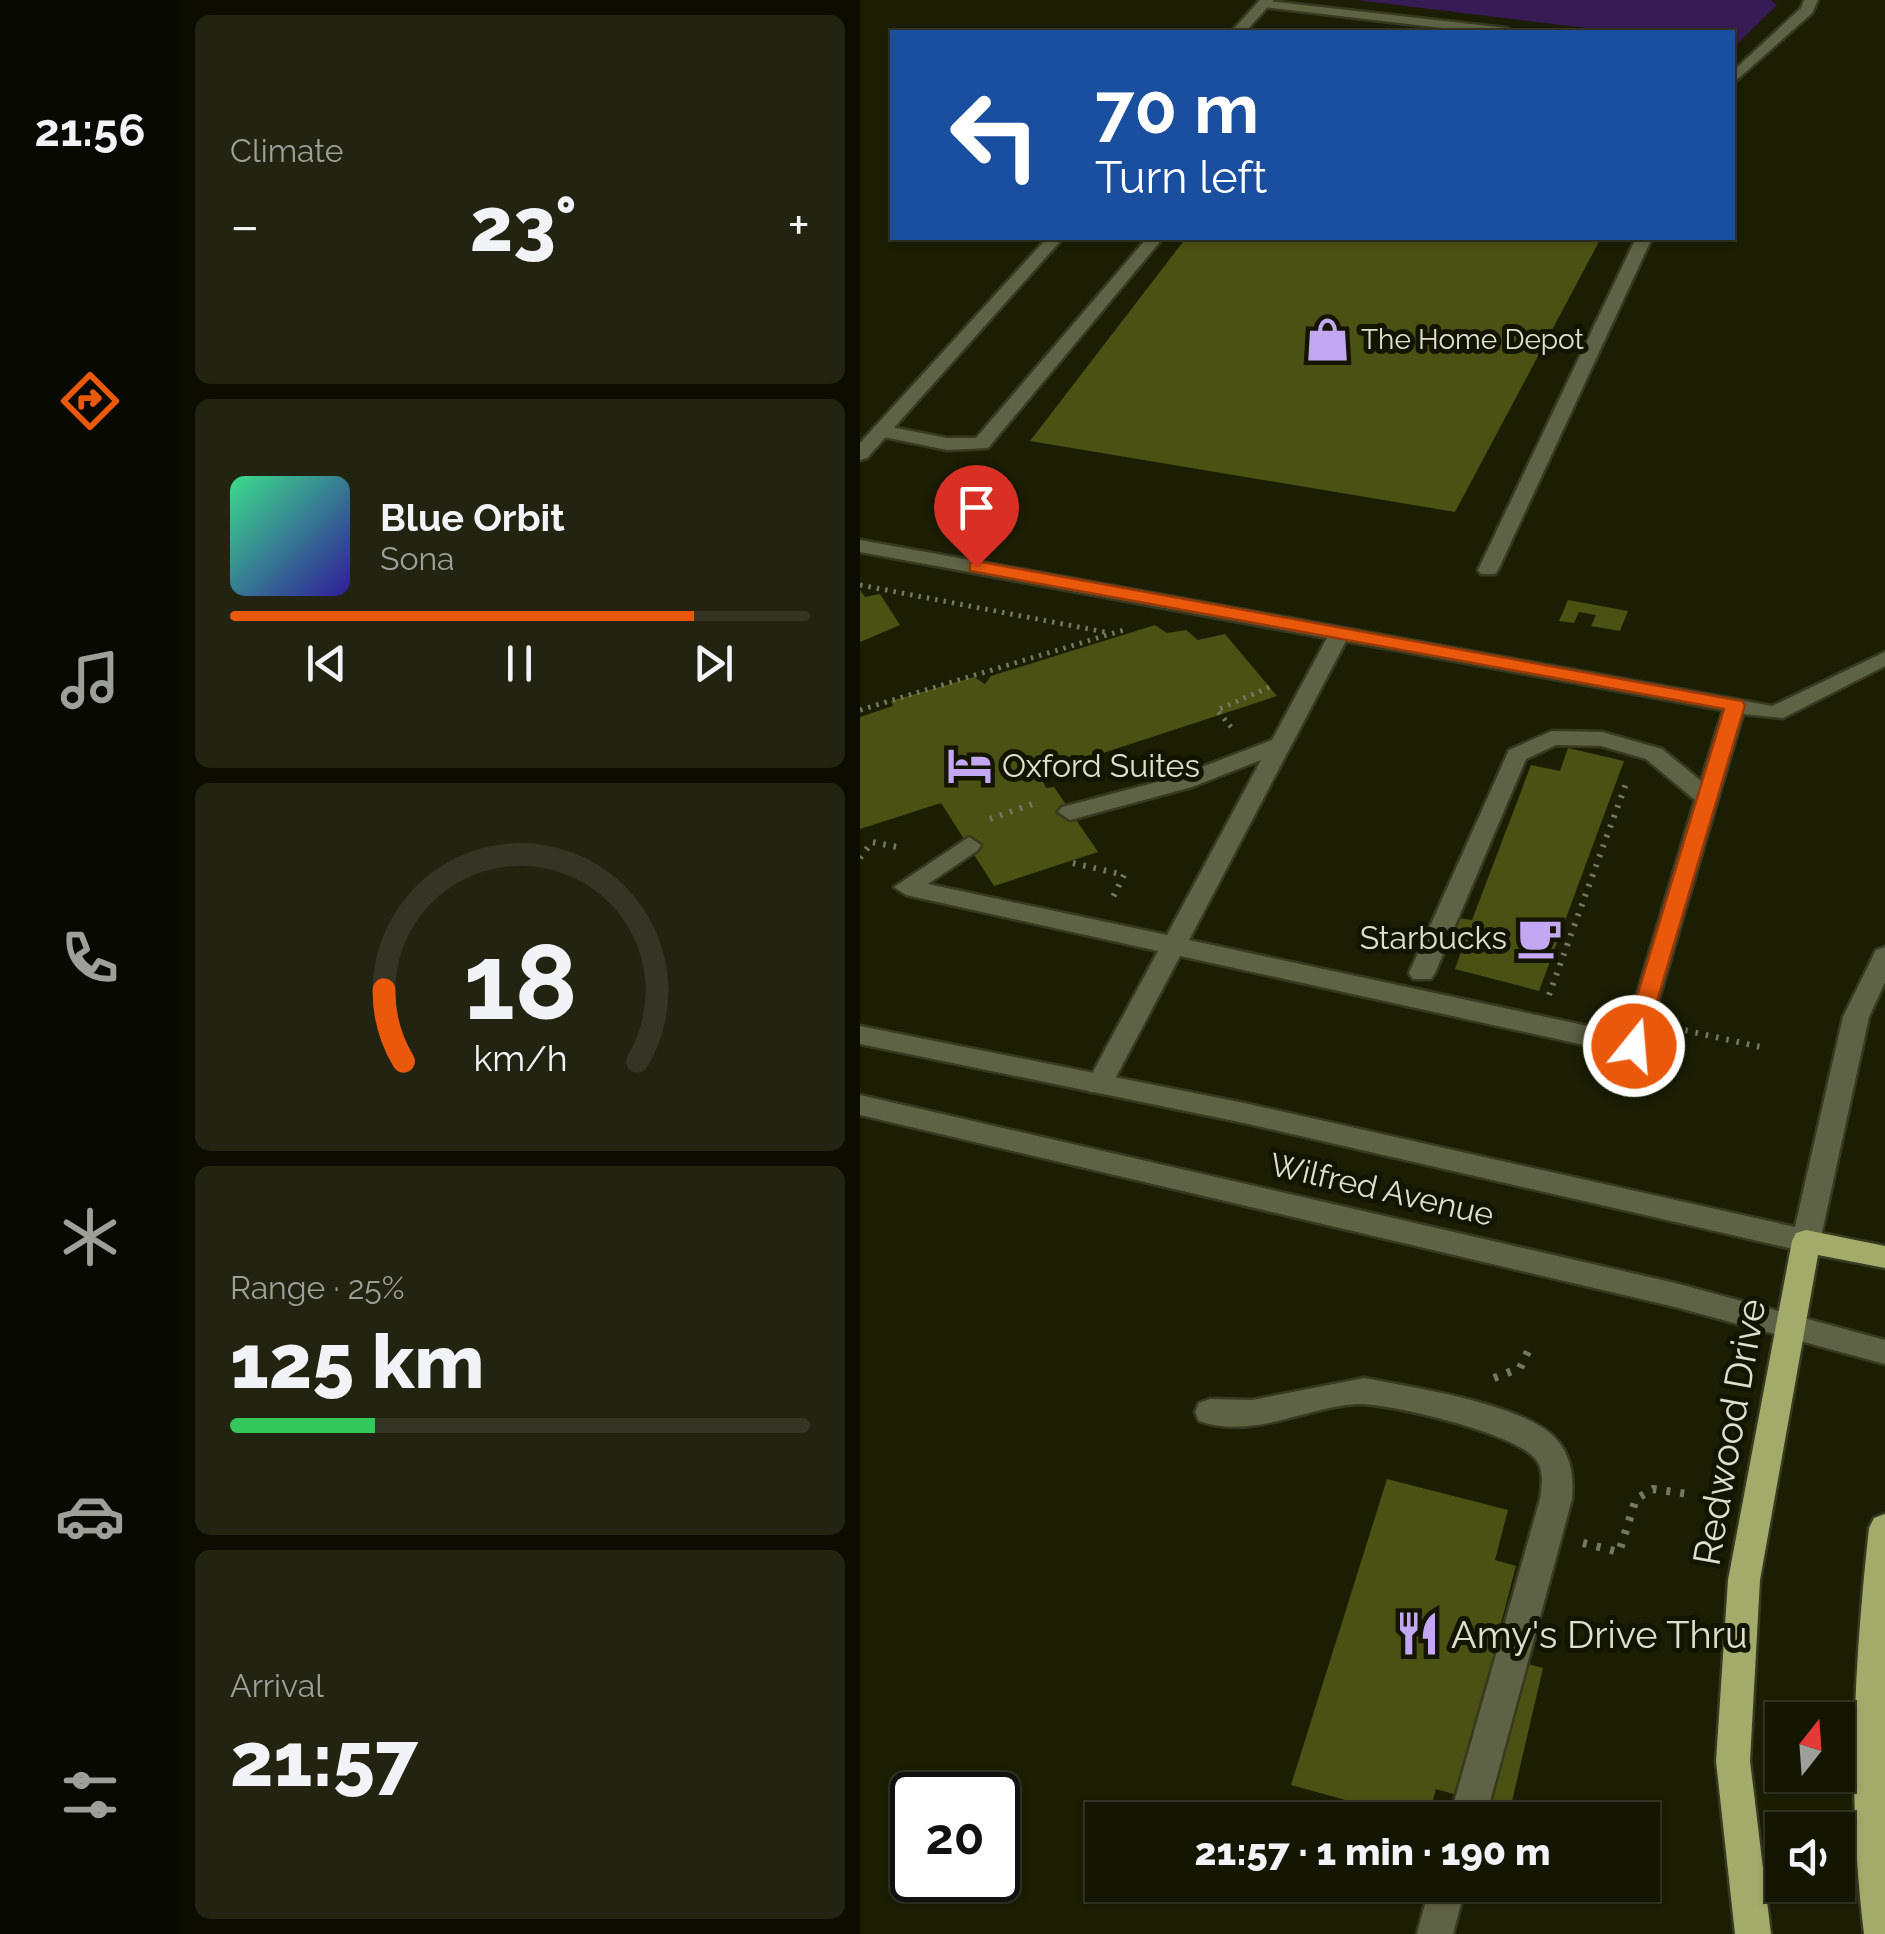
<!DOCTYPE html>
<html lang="en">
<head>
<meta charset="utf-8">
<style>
  body { margin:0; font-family:Raleway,sans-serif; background:#222311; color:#f1f3f6; height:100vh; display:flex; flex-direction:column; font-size:38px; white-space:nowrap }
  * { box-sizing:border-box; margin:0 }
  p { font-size:32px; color:#9d9f99 }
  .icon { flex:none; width:55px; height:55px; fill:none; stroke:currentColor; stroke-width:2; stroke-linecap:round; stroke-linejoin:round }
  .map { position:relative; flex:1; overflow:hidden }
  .panel { display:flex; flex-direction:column; gap:15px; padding:15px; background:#0c0c01; width:680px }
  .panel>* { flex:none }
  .top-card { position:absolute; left:30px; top:30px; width:845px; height:210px; border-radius:0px; box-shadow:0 2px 8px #0004,0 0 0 2px #343524; background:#1a4fa0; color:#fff; overflow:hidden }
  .needle { width:65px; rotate:17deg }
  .fabs { position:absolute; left:905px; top:1702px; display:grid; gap:20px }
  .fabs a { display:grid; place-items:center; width:90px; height:90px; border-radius:0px; background:#151602; box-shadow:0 2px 8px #0004,0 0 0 2px #343524; font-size:50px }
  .speed { position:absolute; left:30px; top:1772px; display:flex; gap:20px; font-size:50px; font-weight:700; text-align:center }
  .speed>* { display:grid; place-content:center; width:130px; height:130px; border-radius:50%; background:#151602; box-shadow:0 2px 8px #0004,0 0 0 2px #343524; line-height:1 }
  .speed .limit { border:5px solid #111; border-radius:15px; background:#fff; color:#111 }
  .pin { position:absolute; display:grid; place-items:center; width:85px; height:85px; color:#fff; margin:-102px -42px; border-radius:50% 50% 50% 0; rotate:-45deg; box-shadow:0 0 10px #0007 }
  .pin .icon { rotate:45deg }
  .me { position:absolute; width:110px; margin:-55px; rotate:17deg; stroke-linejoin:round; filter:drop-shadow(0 0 8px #0008) }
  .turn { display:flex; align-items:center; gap:35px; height:210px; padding:0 40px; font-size:45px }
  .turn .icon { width:130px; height:130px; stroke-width:2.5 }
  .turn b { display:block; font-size:70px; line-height:85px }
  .big { font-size:75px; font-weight:800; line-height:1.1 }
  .panel .widget { flex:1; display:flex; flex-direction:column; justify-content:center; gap:15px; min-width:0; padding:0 35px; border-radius:15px; background:#222311 }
  .panel .dial { align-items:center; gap:0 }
  .dial svg { height:260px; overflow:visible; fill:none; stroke:#343524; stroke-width:7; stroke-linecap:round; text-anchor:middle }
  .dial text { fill:#f1f3f6; stroke:none }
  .song { display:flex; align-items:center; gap:30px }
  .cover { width:120px; height:120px; border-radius:15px; background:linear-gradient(135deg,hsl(150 70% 55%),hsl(250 70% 35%)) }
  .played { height:10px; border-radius:5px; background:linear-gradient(90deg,#ea580c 80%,#343524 80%) }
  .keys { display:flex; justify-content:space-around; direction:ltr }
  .heat { display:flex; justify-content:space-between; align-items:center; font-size:55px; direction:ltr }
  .charge { height:15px; border-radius:8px; background:linear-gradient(90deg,#34c759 25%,#343524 0) }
  .trip { position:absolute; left:225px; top:1802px; width:575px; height:100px; border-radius:0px; background:#151602; box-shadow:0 2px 8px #0004,0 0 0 2px #343524; font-weight:800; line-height:100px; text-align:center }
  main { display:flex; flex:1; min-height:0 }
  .dock { display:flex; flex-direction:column; width:180px; justify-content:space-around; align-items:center; background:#080901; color:#9d9f99 }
  .dock .icon { width:70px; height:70px }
  .dock .selected { color:#ea580c }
  .dock b { font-size:45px; color:#f1f3f6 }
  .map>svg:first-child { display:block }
  .green { fill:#361b55 }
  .building { fill:#4b5013 }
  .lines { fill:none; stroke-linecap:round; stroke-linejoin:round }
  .service-casing { stroke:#373920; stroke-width:5 }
  .minor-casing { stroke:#373920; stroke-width:5 }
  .tertiary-casing { stroke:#373920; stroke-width:5 }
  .primary-casing { stroke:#373920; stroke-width:5 }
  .path-far2 { stroke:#757761; stroke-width:5; stroke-dasharray:2.5 6; stroke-linecap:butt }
  .path-far1 { stroke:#757761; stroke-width:6; stroke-dasharray:2.5 8; stroke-linecap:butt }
  .path { stroke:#757761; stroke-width:8; stroke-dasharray:4 10; stroke-linecap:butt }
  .service { fill:#5f6345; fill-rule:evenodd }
  .minor { fill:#5f6345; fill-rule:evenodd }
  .tertiary { fill:#5f6345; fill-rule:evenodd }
  .primary { fill:#a3ab6b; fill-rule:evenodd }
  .route { fill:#ea580c; stroke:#983908; stroke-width:2.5 }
  .labels { text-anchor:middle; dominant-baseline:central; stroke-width:10; stroke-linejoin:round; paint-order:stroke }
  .far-poi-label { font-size:28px; fill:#dde0cf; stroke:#131500; text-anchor:start }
  .poi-label { font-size:32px; fill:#dde0cf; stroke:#131500; text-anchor:start }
  .street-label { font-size:32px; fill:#dde0cf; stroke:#131500 }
  .near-street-label { font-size:38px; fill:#dde0cf; stroke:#131500 }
  .near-poi-label { font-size:38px; fill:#dde0cf; stroke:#131500; text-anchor:start }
</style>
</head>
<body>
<main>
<nav class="dock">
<b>21:56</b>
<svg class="icon selected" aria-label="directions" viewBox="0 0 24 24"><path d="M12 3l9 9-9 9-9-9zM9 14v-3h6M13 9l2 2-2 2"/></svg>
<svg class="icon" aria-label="music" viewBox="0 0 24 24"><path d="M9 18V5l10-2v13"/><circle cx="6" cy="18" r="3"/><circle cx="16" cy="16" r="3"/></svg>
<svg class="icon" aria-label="phone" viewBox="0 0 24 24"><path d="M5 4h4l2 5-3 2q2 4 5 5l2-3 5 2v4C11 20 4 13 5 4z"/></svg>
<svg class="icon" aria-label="climate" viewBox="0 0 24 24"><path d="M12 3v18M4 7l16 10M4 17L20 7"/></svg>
<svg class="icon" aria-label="car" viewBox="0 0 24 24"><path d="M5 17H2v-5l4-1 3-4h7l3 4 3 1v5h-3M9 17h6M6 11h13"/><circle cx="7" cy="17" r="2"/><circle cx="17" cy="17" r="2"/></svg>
<svg class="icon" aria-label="filters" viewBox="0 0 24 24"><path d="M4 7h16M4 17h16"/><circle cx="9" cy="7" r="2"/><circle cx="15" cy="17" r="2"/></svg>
</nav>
<section class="panel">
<div class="widget"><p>Climate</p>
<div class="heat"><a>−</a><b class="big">23°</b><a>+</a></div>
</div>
<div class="widget">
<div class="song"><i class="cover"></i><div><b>Blue Orbit</b><p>Sona</p></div></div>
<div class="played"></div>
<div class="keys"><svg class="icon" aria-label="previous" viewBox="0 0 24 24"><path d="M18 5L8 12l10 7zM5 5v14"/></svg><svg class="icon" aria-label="pause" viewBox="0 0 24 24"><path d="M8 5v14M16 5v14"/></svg><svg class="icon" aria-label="next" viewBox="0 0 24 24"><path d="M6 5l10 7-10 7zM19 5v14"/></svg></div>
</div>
<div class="widget dial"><svg viewBox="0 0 100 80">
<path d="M14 69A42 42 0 1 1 86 69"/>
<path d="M14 69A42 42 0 0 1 8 47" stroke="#ea580c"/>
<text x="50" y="56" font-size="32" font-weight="700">18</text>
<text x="50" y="72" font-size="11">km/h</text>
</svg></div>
<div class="widget"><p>Range · 25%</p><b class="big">125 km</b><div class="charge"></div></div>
<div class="widget"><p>Arrival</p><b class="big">21:57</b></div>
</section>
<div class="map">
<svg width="1025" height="1934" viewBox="0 0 1025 1934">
  <rect width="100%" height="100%" fill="#1c1e03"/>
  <path class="green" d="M497,0H911L917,5L875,46L872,32H759Z"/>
  <g class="building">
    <path d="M326,238H741L595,512L170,441Z"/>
    <path d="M0,590L5,597L20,594L40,625L0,642Z"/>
    <path d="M708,600L768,611L760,631L731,626L736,615L719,612L714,623L699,621Z"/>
    <path d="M295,625L307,633L326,630L338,640L365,634L417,696L185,772L181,777L186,788L194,787L238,852L134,886L81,803L0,829V717L33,706L31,701L114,677L125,684L131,676Z"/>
    <path d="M708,748L764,761L679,991L595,969L604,943L590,938L598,918L612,920L671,765L700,771Z"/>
    <path d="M527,1479L648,1510L635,1560L656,1566L633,1654L683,1668L650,1810L576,1789L568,1820H558L431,1785Z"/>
  </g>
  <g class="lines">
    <defs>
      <g id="service">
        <path d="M399,0L646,28L653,32H616L404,7L399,6Z"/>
        <path d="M944,0H958L952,13L872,84V72L941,8Z"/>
        <path d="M287,238H303L128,448L87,450L14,435L12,431L21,425L87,438H116Z"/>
        <path d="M776,238H792L638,570L635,574H621L618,570Z"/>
        <path d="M0,540L912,706L1025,652V666L923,718L883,714L783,1053L774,1056L320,956L248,1092H230L226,1085L298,951L46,895L34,887L109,837L121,845L117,851L68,884L307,935L401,760L332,787L210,820L198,812L202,807L316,777L412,740L467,638L0,552ZM486,641L863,710L841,781L802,749L742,732L692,731L649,750L549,973L553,979H571L575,973L666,759L696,745L741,746L786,759L835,800L765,1034L329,940Z"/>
        <path d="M504,1378C550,1387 667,1404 697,1440C711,1456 714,1478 712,1499L625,1820H589L680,1499C682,1487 684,1472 677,1461C661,1434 529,1403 497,1404C445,1407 392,1440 339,1421L335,1412L339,1403L350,1399L392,1400Z"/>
        <path d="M570,1885H606L593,1934H557Z"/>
      </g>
      <g id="minor">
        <path d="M400,0H414L385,32H371Z"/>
        <path d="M187,238H203L7,458L0,460V443Z"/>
      </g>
      <g id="tertiary">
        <path d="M1025,947V982L1009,1017L960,1241L956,1249L946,1252L384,1123L0,1044V1026L384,1103L935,1227L983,1017L1016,950Z"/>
        <path d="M0,1095L815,1283L1025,1340V1364L815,1307L0,1115Z"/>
      </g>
      <g id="primary">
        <path d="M946,1230L1025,1246V1268L958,1255L900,1580L890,1761L911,1934H875L856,1761L868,1580L932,1241L936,1233Z"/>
        <path d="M1025,1514V1934H1004C987,1798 994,1664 1009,1528L1014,1518Z"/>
      </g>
    </defs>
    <use href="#service" class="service-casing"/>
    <use href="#minor" class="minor-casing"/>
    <use href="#tertiary" class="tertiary-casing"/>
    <use href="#primary" class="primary-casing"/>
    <g class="path-far2">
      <path d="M0,585L250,633"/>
      <path d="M0,710L267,629"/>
      <path d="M371,727L357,710L412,686"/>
    </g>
    <g class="path-far1">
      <path d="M130,819L175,803"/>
      <path d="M0,858L12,842L42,848"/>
      <path d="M213,863L264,875L252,899"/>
      <path d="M689,995L767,781"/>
      <path d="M815,1028L905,1048"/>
    </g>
    <g class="path">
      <path d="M634,1378L660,1368L672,1343"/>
      <path d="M723,1543L759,1552L776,1499L793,1489L828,1494"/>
    </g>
    <use href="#service" class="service"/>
    <use href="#minor" class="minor"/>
    <use href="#tertiary" class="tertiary"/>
    <use href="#primary" class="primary"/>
  </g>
  <path class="route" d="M116,561L882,701L885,705L782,1052H766L762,1046L864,709L110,571V563Z"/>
  <defs>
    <symbol id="shop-bare" viewBox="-9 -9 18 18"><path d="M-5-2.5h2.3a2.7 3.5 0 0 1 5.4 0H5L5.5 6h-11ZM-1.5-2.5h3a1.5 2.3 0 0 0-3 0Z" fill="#c3a7f2" stroke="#131500" stroke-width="2.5" paint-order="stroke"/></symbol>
    <symbol id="hotel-bare" viewBox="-9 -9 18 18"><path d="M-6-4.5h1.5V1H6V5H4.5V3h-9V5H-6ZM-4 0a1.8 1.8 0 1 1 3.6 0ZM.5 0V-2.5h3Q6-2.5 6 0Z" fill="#c3a7f2" stroke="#131500" stroke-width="2.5" paint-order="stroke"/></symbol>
    <symbol id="cafe-bare" viewBox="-9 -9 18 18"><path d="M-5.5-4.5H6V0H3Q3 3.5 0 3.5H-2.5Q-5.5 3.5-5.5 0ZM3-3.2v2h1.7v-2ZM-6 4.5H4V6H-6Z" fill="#c3a7f2" stroke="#131500" stroke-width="2.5" paint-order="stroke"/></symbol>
    <symbol id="restaurant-bare" viewBox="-9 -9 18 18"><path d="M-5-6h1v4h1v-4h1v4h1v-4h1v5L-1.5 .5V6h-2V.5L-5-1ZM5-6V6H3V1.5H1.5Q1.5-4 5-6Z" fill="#c3a7f2" stroke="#131500" stroke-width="2.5" paint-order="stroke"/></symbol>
  </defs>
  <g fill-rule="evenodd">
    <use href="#shop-bare" x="436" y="308" width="63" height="63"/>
    <use href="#hotel-bare" x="78" y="734" width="63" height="63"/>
    <use href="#cafe-bare" x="648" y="906" width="63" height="63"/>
    <use href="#restaurant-bare" x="526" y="1602" width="63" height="63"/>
  </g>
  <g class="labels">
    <g class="far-poi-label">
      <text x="501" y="339">The Home Depot</text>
    </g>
    <g class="poi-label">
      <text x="142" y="765">Oxford Suites</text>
      <text x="647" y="937" text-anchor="end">Starbucks</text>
    </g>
    <g class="street-label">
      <text transform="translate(522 1189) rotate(13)">Wilfred Avenue</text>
    </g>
    <g class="near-street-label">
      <text transform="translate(869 1432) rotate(-80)">Redwood Drive</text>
    </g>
    <g class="near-poi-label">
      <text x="591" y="1634">Amy's Drive Thru</text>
    </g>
  </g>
</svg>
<div class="fabs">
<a><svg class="needle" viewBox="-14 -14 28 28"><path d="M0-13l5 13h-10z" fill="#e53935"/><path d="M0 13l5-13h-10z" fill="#9d9f99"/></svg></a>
<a><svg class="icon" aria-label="sound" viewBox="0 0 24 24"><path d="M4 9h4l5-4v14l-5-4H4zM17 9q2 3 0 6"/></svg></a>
</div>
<div class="speed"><div class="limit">20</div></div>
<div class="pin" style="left:116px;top:567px;background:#d93025"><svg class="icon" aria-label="arrive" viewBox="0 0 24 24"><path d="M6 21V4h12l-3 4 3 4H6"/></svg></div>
<svg class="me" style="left:774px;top:1046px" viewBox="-20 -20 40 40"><circle r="17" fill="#ea580c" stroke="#fff" stroke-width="3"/><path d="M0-11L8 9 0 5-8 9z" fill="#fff"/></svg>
<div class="trip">21:57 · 1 min · 190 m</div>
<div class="top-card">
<div class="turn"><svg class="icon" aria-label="left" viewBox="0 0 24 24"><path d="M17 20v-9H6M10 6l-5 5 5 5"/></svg><div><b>70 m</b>Turn left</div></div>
</div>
</div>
</main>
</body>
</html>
